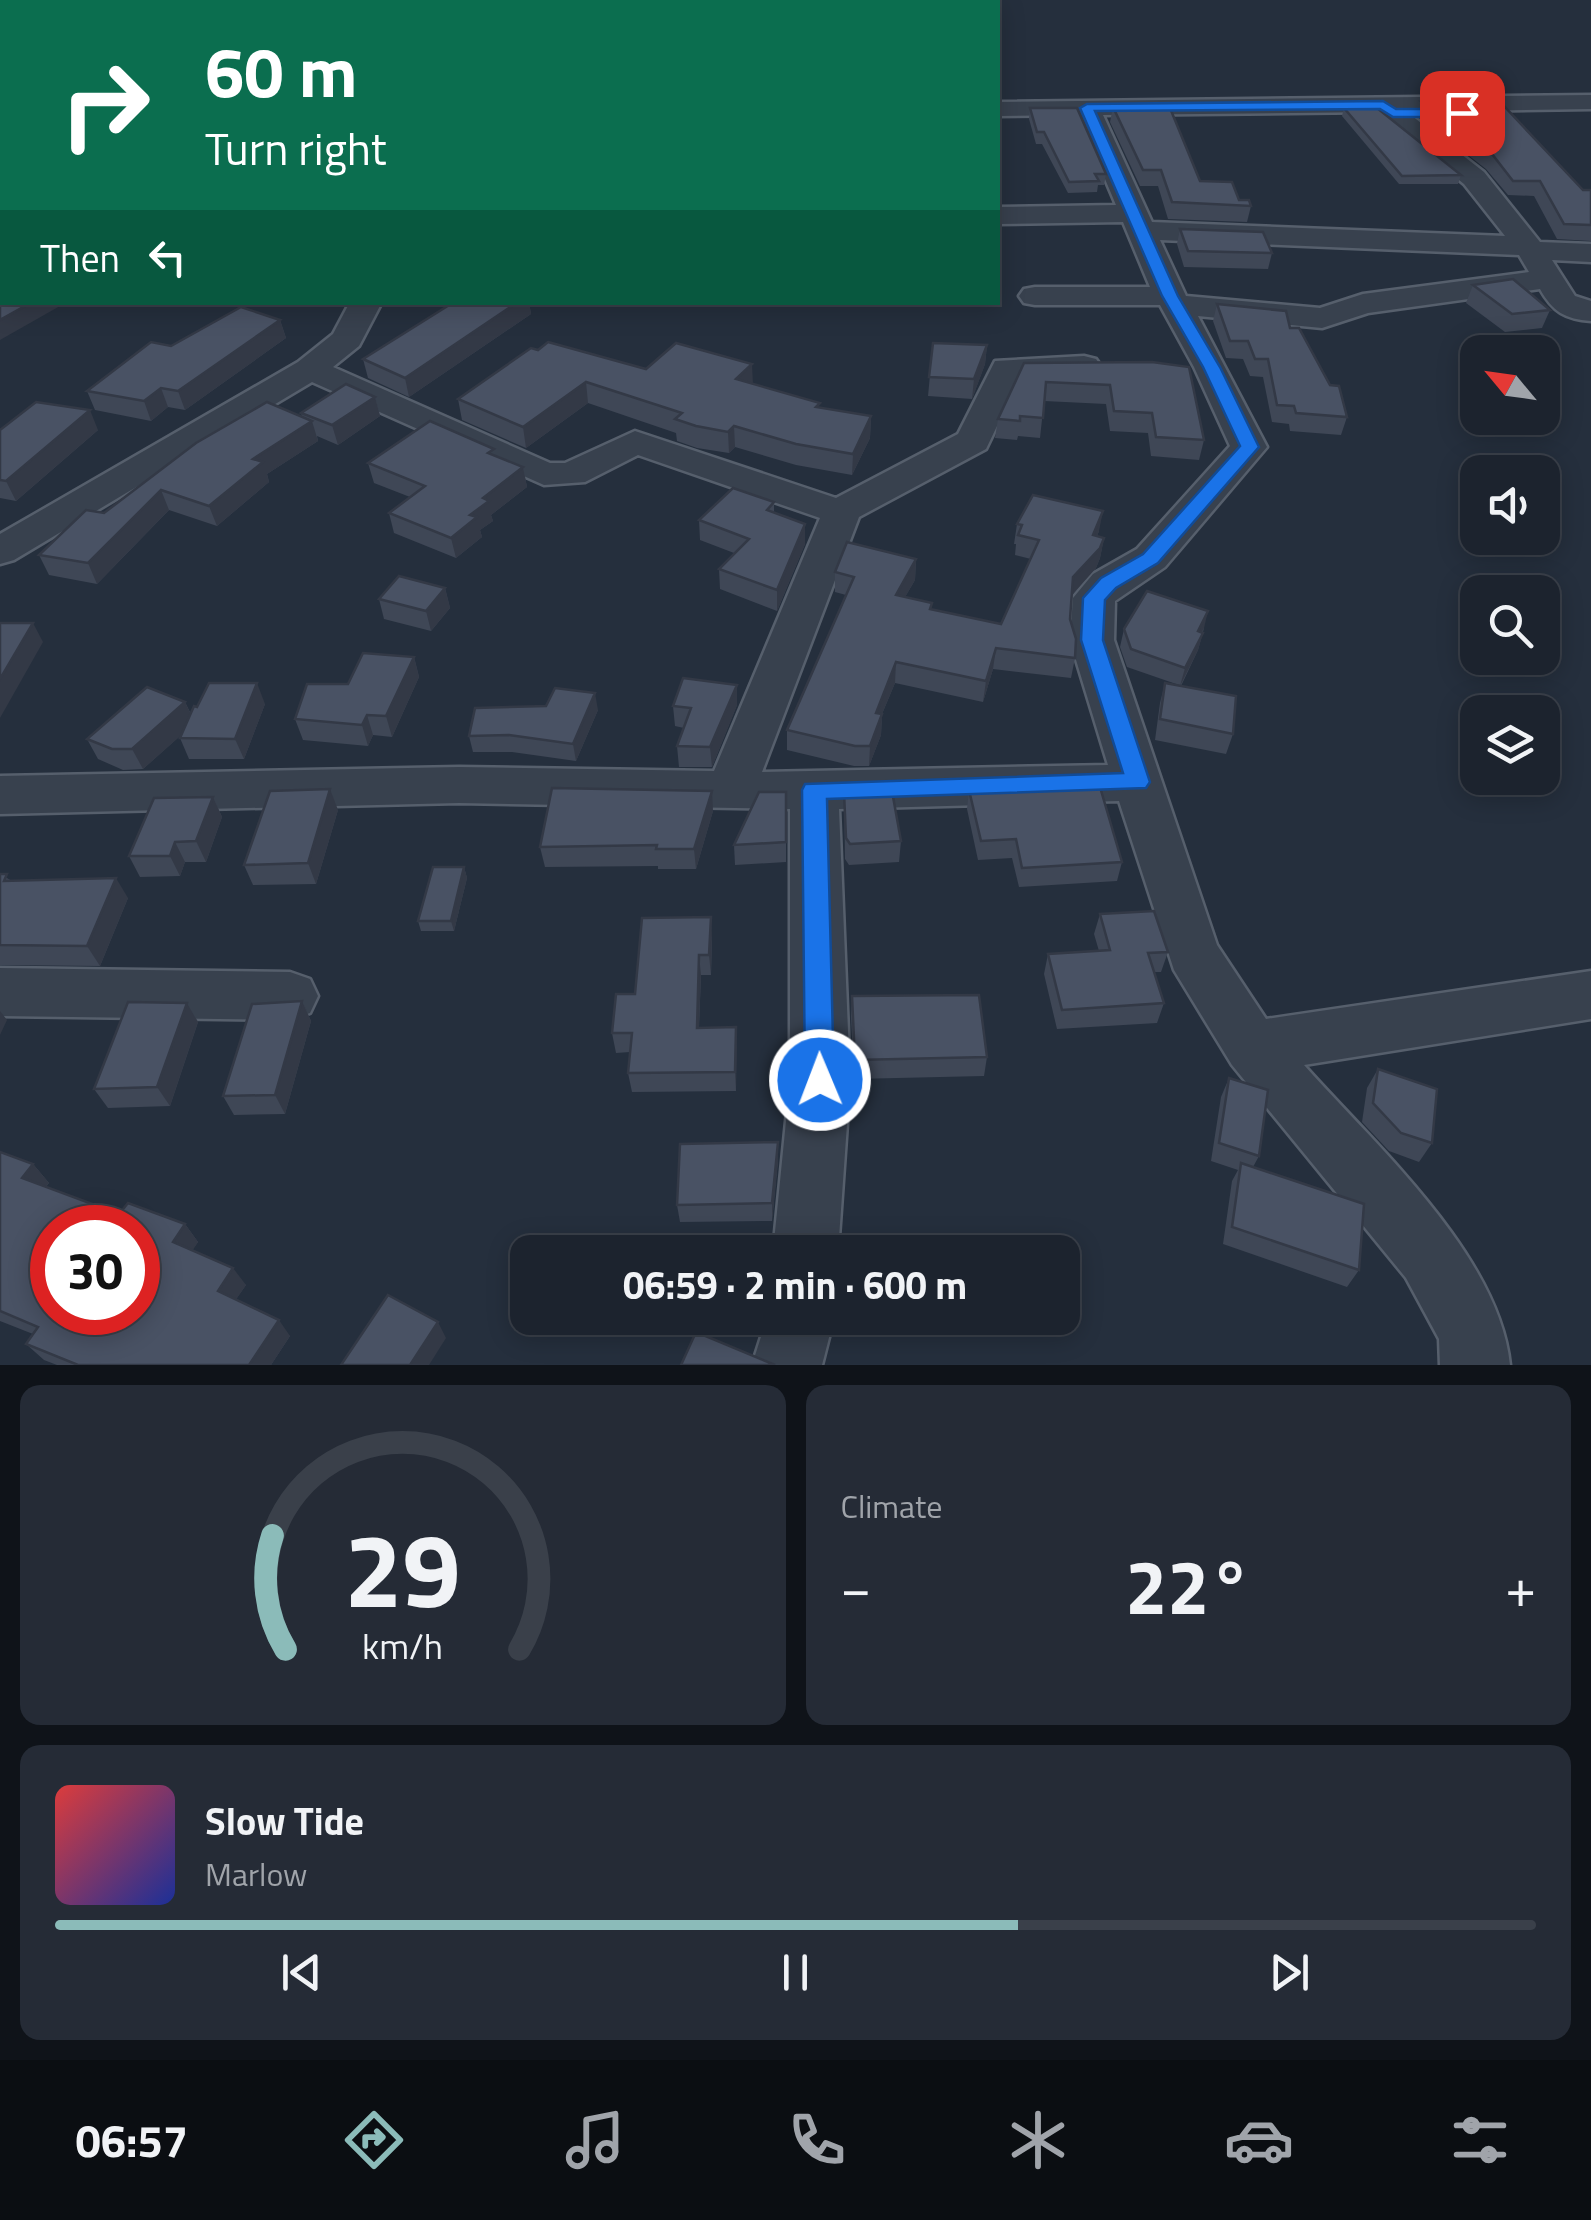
<!DOCTYPE html>
<html lang="en">
<head>
<meta charset="utf-8">
<style>
  body { margin:0; font-family:"Titillium Web",sans-serif; background:#252b36; color:#f1f3f6; height:100vh; display:flex; flex-direction:column; font-size:38px; white-space:nowrap }
  * { box-sizing:border-box; margin:0 }
  p { font-size:32px; color:#a0a4aa }
  .icon { flex:none; width:55px; height:55px; fill:none; stroke:currentColor; stroke-width:2; stroke-linecap:round; stroke-linejoin:round }
  .map { position:relative; height:1365px; overflow:hidden }
  .drawer { display:flex; flex-direction:column; gap:20px; padding:20px; background:#0f1319; flex:1 }
  .drawer>* { flex:none }
  .banner { position:absolute; left:0px; top:0px; width:1000px; height:305px; box-shadow:0 5px 25px #0003,0 0 0 2px #3a404a; background:#0b6e4f; color:#fff; overflow:hidden }
  .needle { width:65px; rotate:299deg }
  .controls { position:absolute; left:1460px; top:335px; display:grid; gap:20px }
  .controls a { display:grid; place-items:center; width:100px; height:100px; border-radius:20px; background:#1c232e; box-shadow:0 5px 25px #0003,0 0 0 2px #3a404a; font-size:50px }
  .speed { position:absolute; left:30px; top:1205px; display:flex; gap:20px; font-size:50px; font-weight:700; text-align:center }
  .speed>* { display:grid; place-content:center; width:130px; height:130px; border-radius:50%; background:#1c232e; box-shadow:0 5px 25px #0003,0 0 0 2px #3a404a; line-height:1 }
  .speed .limit { border:15px solid #d22; background:#fff; color:#111 }
  .pin { position:absolute; display:grid; place-items:center; width:85px; height:85px; color:#fff; margin:-42px; border-radius:20px; box-shadow:0 5px 15px #0006 }
  .me { position:absolute; width:110px; margin:-55px; rotate:359deg; stroke-linejoin:round; filter:drop-shadow(0 0 8px #0008) }
  .turn { display:flex; align-items:center; gap:35px; height:210px; padding:0 40px; font-size:45px }
  .turn .icon { width:130px; height:130px; stroke-width:2.5 }
  .turn b { display:block; font-size:70px; line-height:85px }
  .then { display:flex; align-items:center; height:95px; padding:0 40px; background:#0003; gap:20px; font-size:38px }
  .big { font-size:75px; font-weight:700; line-height:1.1 }
  .drawer .card { flex:1; display:flex; flex-direction:column; justify-content:center; gap:15px; min-width:0; padding:0 35px; border-radius:20px; background:#252b36 }
  .drawer .dial { align-items:center; gap:0 }
  .dial svg { height:260px; overflow:visible; fill:none; stroke:#3a404a; stroke-width:7; stroke-linecap:round; text-anchor:middle }
  .dial text { fill:#f1f3f6; stroke:none }
  .song { display:flex; align-items:center; gap:30px }
  .cover { width:120px; height:120px; border-radius:15px; background:linear-gradient(135deg,hsl(0 70% 55%),hsl(230 70% 35%)) }
  .played { height:10px; border-radius:5px; background:linear-gradient(90deg,#8bbbb9 65%,#3a404a 65%) }
  .keys { display:flex; justify-content:space-around; direction:ltr }
  .heat { display:flex; justify-content:space-between; align-items:center; font-size:55px; direction:ltr }
  .drawer .tiles { flex:1; display:grid; gap:20px; grid-template-columns:1fr 1fr }
  .card:last-child { grid-column:span 2 }
  .trip { position:absolute; left:510px; top:1235px; width:570px; height:100px; border-radius:20px; background:#1c232e; box-shadow:0 5px 25px #0003,0 0 0 2px #3a404a; font-weight:700; line-height:100px; text-align:center }
  .tab-bar { display:flex; height:160px; justify-content:space-around; align-items:center; background:#0b0e12; color:#a0a4aa }
  .tab-bar .icon { width:70px; height:70px }
  .tab-bar .active { color:#8bbbb9 }
  .tab-bar b { font-size:45px; color:#f1f3f6 }
  .map>svg:first-child { display:block }
  .lines { fill:none; stroke-linecap:round; stroke-linejoin:round }
  .minor-casing { stroke:#565f6c; stroke-width:5 }
  .minor { fill:#38414e; fill-rule:evenodd }
  .wall { fill:#3f4756 }
  .shaded-wall { fill:#333946 }
  .building { fill:#495264; stroke:#333946; stroke-width:2.5; fill-rule:evenodd }
  .route { fill:#1a73e8; stroke:#114b97; stroke-width:2.5 }
</style>
</head>
<body>
<div class="map">
<svg width="1591" height="1365" viewBox="0 0 1591 1365">
  <rect width="100%" height="100%" fill="#252f3d"/>
  <g class="lines">
    <defs>
      <g id="minor">
        <path d="M1591,95V109L1407,112L1484,172L1540,242L1591,244V262L1552,260L1575,296L1591,301V321C1565,319 1553,312 1540,289L1368,313L1322,328L1198,316L1267,447L1165,567L1115,601L1114,640L1217,945L1266,1019L1591,971V1019L1304,1065C1375,1145 1499,1255 1510,1365H1440L1439,1339L1406,1278L1232,1065L1174,970L1119,801L839,809L850,1081L838,1252H773L790,1081V809L459,803L0,814V776L459,767L714,771L820,518L638,455L585,482L544,485L312,382L14,560L0,564V534L298,362L333,334L350,302H382L359,346L333,367L550,463H565L635,431L836,498L958,434L995,361L1084,356L1096,359L1101,366L1096,373L1020,378L986,449L859,517L762,772L1108,765L1070,640L1073,598L1093,574L1137,549L1230,446L1194,367L1160,305H1035L1024,303L1019,296L1024,289L1035,287H1150L1123,222L998,224V207L1116,205L1078,115L998,116V102ZM1376,112L1464,184L1505,236L1152,222L1103,115ZM1160,240L1519,255L1529,272L1363,294L1320,308L1186,296Z"/>
        <path d="M0,968L290,972L310,979L318,996L310,1013L290,1020L0,1016Z"/>
        <path d="M767,1318H834L822,1365H752Z"/>
      </g>
    </defs>
    <use href="#minor" class="minor-casing"/>
    <use href="#minor" class="minor"/>
  </g>
  <g class="wall">
    <path d="M2,9V162H0V10Z"/>
    <path d="M1422,102L1583,190H1591V241L1557,239L1534,196L1508,195L1486,169L1418,116Z"/>
    <path d="M1113,107L1200,181L1251,206L1247,222L1168,219L1158,186H1140L1110,122Z"/>
    <path d="M1030,108L1106,174L1104,185H1098L1097,192L1068,193L1042,144H1036L1029,119Z"/>
    <path d="M1344,108L1461,175L1458,184H1399L1342,116Z"/>
    <path d="M1180,229L1272,253L1268,269L1184,267L1177,244Z"/>
    <path d="M1473,285L1550,310L1542,328L1505,332L1466,303Z"/>
    <path d="M454,302H529L531,314L409,397L368,378L363,359Z"/>
    <path d="M1217,304L1290,328L1347,417L1341,435L1290,431L1289,424L1272,422L1263,377L1250,376L1243,359L1226,358L1213,321Z"/>
    <path d="M280,320L286,338L185,410L168,407L151,421L95,410L87,391L171,346Z"/>
    <path d="M933,343L987,345L985,364L972,399L928,396Z"/>
    <path d="M1152,362L1204,440L1199,460L1151,456L1148,433L1110,431L1106,404L1044,401L1040,438L1018,436L1017,440L995,438L998,419L1024,363Z"/>
    <path d="M646,369L753,384L820,408L871,416L870,438L852,475L796,465L735,447L729,453L697,448L677,441L676,433L588,403L526,448L462,420L458,399Z"/>
    <path d="M375,397L380,416L338,445L317,436L318,441L267,474L269,482L217,526L169,510L97,584L49,575L39,555L104,513L302,417L301,413Z"/>
    <path d="M0,430H98L16,501L0,498Z"/>
    <path d="M496,456L523,467L527,487L491,515L493,521L480,530L482,537L456,558L394,533L389,513L410,497L374,483L368,463Z"/>
    <path d="M774,502V513L805,544L777,611L720,589L719,569L734,553L700,540L699,520Z"/>
    <path d="M1017,524L1099,531L1097,536L1104,538L1100,558L1096,568L1072,595L1070,619L1075,658L1071,678L993,669L983,702L895,683L882,714L881,735L869,766H854L787,750V730L846,595L835,592V572L916,559L915,580L905,597L932,603L931,609L1001,624L1031,559L1015,555L1016,544H1014Z"/>
    <path d="M445,588L450,608L431,631L384,619L379,599Z"/>
    <path d="M1204,628L1198,650L1181,686L1233,734L1226,754L1155,740L1160,703L1165,683L1179,685L1127,667L1120,647L1124,629Z"/>
    <path d="M414,657L419,677L392,737L373,735L368,746L303,740L295,719L348,684Z"/>
    <path d="M737,685V705L712,767H679L677,746L684,728L675,726L673,706Z"/>
    <path d="M185,702L191,714L197,707L265,704L244,759H189L180,738L181,735L143,769L123,770L98,759L87,739Z"/>
    <path d="M546,706L598,710L576,761L512,752H473L469,736Z"/>
    <path d="M969,790L1122,862L1117,881L1019,887L1012,858L978,860L967,809Z"/>
    <path d="M786,792V862L735,865L734,845Z"/>
    <path d="M844,792L901,841L899,862L849,865L845,859Z"/>
    <path d="M213,797L222,817L206,862H185L180,876L140,877L129,856Z"/>
    <path d="M338,810L316,884L253,885L244,865Z"/>
    <path d="M713,811L696,869H658V866L545,867L540,847Z"/>
    <path d="M464,867L467,878L454,931H421L418,921Z"/>
    <path d="M0,874L12,881L128,898L100,966L0,965Z"/>
    <path d="M1100,914L1168,952L1161,972H1154L1164,1003L1157,1023L1057,1029L1044,974L1048,954L1099,951L1094,934Z"/>
    <path d="M712,937L711,975H701L699,1028L736,1027V1091L632,1092L628,1073L630,1052L616,1053L612,1033L635,994Z"/>
    <path d="M852,996L987,1057L984,1076L854,1079L851,1016Z"/>
    <path d="M302,1001L311,1021L285,1114L234,1115L223,1096Z"/>
    <path d="M187,1003L198,1022L170,1106L108,1108L94,1089Z"/>
    <path d="M1378,1069L1432,1143L1419,1162L1389,1151L1362,1122L1367,1088Z"/>
    <path d="M1229,1078L1259,1156L1253,1167L1359,1270L1347,1287L1223,1244L1232,1181L1238,1170L1211,1161L1221,1097Z"/>
    <path d="M778,1142V1161L772,1221L680,1222L677,1205Z"/>
    <path d="M0,1152L33,1164L49,1183L46,1187L119,1214L185,1224L198,1242L192,1250L246,1285L236,1299L290,1336L271,1365H57L44,1360L26,1344L33,1334L0,1321Z"/>
  </g>
  <g class="shaded-wall">
    <path d="M32,302H67L0,340V320Z"/>
    <path d="M518,302H529L531,314L409,397L405,378Z"/>
    <path d="M280,320L286,338L185,410L178,391Z"/>
    <path d="M987,345L985,364L972,399L974,379Z"/>
    <path d="M752,364L753,385L736,379Z"/>
    <path d="M586,382L588,403L526,448L523,427Z"/>
    <path d="M161,388L168,407L151,421L144,401Z"/>
    <path d="M375,397L380,416L338,445L332,425Z"/>
    <path d="M90,410L98,430L16,501L6,481Z"/>
    <path d="M871,416L870,438L852,475L853,454Z"/>
    <path d="M312,421L318,441L267,474L269,482L217,526L209,506L253,459Z"/>
    <path d="M734,426L735,447L729,453L728,432Z"/>
    <path d="M523,467L527,487L491,515L493,521L480,530L482,537L456,558L451,538L483,498Z"/>
    <path d="M161,490L169,510L97,584L88,563Z"/>
    <path d="M1103,511L1099,531L1089,555L1093,535Z"/>
    <path d="M805,524V544L777,611V590Z"/>
    <path d="M1104,538L1100,558L1096,568L1069,598L1073,577Z"/>
    <path d="M916,559L915,580L894,616L896,595Z"/>
    <path d="M445,588L450,608L431,631L426,611Z"/>
    <path d="M1208,611L1204,628L1193,649L1198,631Z"/>
    <path d="M33,623L43,642L0,718V679Z"/>
    <path d="M1203,633L1198,650L1180,686L1185,668Z"/>
    <path d="M996,648L993,669L983,702L986,681Z"/>
    <path d="M414,657L419,677L392,737L386,716Z"/>
    <path d="M896,662L895,683L874,733L876,713Z"/>
    <path d="M257,683L265,704L244,759L235,739Z"/>
    <path d="M737,685V705L712,767L710,747Z"/>
    <path d="M595,693L598,710L576,761L573,744Z"/>
    <path d="M185,702L195,723L143,769L132,749Z"/>
    <path d="M882,714L881,735L869,766L870,746Z"/>
    <path d="M367,715L373,735L368,746L362,725Z"/>
    <path d="M330,789L338,810L316,884L308,863Z"/>
    <path d="M712,791L713,811L696,869L694,849Z"/>
    <path d="M213,797L222,817L206,862L196,841Z"/>
    <path d="M175,842L185,862L180,876L170,856Z"/>
    <path d="M464,867L467,878L454,931L451,921Z"/>
    <path d="M116,878L128,898L100,966L87,946Z"/>
    <path d="M711,917L712,937L711,975L709,955Z"/>
    <path d="M699,955L701,975L698,1048L697,1028Z"/>
    <path d="M302,1001L311,1021L285,1114L275,1095Z"/>
    <path d="M187,1003L198,1022L170,1106L157,1087Z"/>
    <path d="M0,1011L7,1020L0,1035Z"/>
    <path d="M736,1027L737,1047L736,1091L735,1072Z"/>
    <path d="M778,1142V1161L772,1221V1203Z"/>
    <path d="M33,1164L49,1183L38,1196L22,1178Z"/>
    <path d="M185,1224L198,1242L187,1259L173,1242Z"/>
    <path d="M233,1268L246,1285L231,1307L218,1291Z"/>
    <path d="M279,1320L290,1336L271,1365H249Z"/>
    <path d="M438,1322L446,1338L429,1365H410Z"/>
  </g>
  <g class="building">
    <path d="M16,0H387L385,2H12Z"/>
    <path d="M2,9V138H0V10Z"/>
    <path d="M1422,102L1503,105L1583,190H1591V225L1564,224L1540,181H1513L1492,154Z"/>
    <path d="M1113,107L1170,108L1200,181L1232,182L1239,200H1249L1251,206L1172,202L1161,170H1143Z"/>
    <path d="M1030,108H1077L1106,174H1095L1099,181L1069,182L1044,132H1037Z"/>
    <path d="M1344,108H1377L1461,175L1402,176Z"/>
    <path d="M2,197V302H32L0,320V199Z"/>
    <path d="M1180,229L1263,232L1272,253L1188,251Z"/>
    <path d="M1513,279L1550,310L1512,314L1473,285Z"/>
    <path d="M454,302H518L405,378L363,359Z"/>
    <path d="M1217,304L1286,311L1290,328H1299L1330,385L1339,386L1347,417L1296,413L1294,406L1277,405L1268,359H1255L1248,341H1230Z"/>
    <path d="M241,307L280,320L178,391L161,388L144,401L87,391L151,342L171,346Z"/>
    <path d="M548,342L646,369L676,343L752,364L736,379L820,403L816,407L871,416L853,454L796,444L734,426L728,432L696,426L675,419L682,413L586,382L523,427L458,399L531,348L538,350Z"/>
    <path d="M933,343L987,345L974,379L929,377Z"/>
    <path d="M1152,362L1189,367L1204,440L1156,437L1152,413L1114,411L1110,385L1046,382L1043,418L1020,416V421L998,419L1024,363Z"/>
    <path d="M346,384L375,397L332,425L301,413Z"/>
    <path d="M36,402L90,410L6,481L0,480V430Z"/>
    <path d="M267,402L312,421L253,459L263,462L209,506L161,490L88,563L39,555L86,510L104,513L196,443Z"/>
    <path d="M430,421L494,449L488,453L523,467L483,498L489,501L470,515L477,517L451,538L389,513L425,486L368,463Z"/>
    <path d="M733,488L774,502L767,510L805,524L777,590L719,569L749,539L699,520Z"/>
    <path d="M1033,495L1103,511L1093,535L1104,538L1100,548L1073,577L1070,619L1076,639L1075,658L996,648L986,681L896,662L876,713L882,714L870,746H855L787,730L854,577L835,572L847,542L916,559L896,595L932,603L930,609L1001,624L1039,540L1018,535L1022,525L1017,524Z"/>
    <path d="M399,576L445,588L426,611L379,599Z"/>
    <path d="M1147,591L1208,611L1198,631L1203,633L1185,668L1131,649L1124,629Z"/>
    <path d="M0,623H33L0,679Z"/>
    <path d="M363,653L414,657L386,716L367,715L362,725L295,719L307,684H348Z"/>
    <path d="M683,678L737,685L710,747L677,746L691,708L673,706Z"/>
    <path d="M209,683H257L235,739L180,738L194,706L197,707Z"/>
    <path d="M1165,683L1236,696L1233,734L1160,719Z"/>
    <path d="M147,687L185,702L132,749H112L87,739Z"/>
    <path d="M555,688L595,693L573,744L509,735L469,736L475,708L546,706Z"/>
    <path d="M1100,787L1122,862L1022,868L1016,839L981,841L969,790Z"/>
    <path d="M552,788L712,791L694,849H656L657,845L540,847Z"/>
    <path d="M330,789L308,863L244,865L270,791Z"/>
    <path d="M892,791L901,841L850,844L846,838L844,792Z"/>
    <path d="M759,792H786V842L734,845Z"/>
    <path d="M213,797L196,841L175,842L170,856H129L154,798Z"/>
    <path d="M433,867H464L451,921H418Z"/>
    <path d="M0,874H7L4,881L116,878L87,946L0,945Z"/>
    <path d="M1154,911L1168,952L1148,953L1164,1003L1062,1010L1048,954L1110,950L1100,914Z"/>
    <path d="M711,917L709,955H699L697,1028L736,1027L735,1072L628,1073L632,1033H612L616,994H635L642,918Z"/>
    <path d="M979,995L987,1057L855,1060L852,996Z"/>
    <path d="M302,1001L275,1095L223,1096L252,1004Z"/>
    <path d="M128,1002L187,1003L157,1087L94,1089Z"/>
    <path d="M1378,1069L1437,1089L1432,1143L1401,1133L1373,1103Z"/>
    <path d="M1229,1078L1268,1090L1259,1156L1219,1143Z"/>
    <path d="M778,1142L772,1203L677,1205L680,1144Z"/>
    <path d="M0,1152L33,1164L22,1178L119,1214L128,1203L185,1224L173,1242L233,1268L218,1291L279,1320L249,1365H78L26,1344L38,1327L0,1311ZM52,1228H138V1312H52Z"/>
    <path d="M1241,1163L1364,1204L1359,1270L1232,1227Z"/>
    <path d="M388,1295L438,1322L410,1365H341Z"/>
    <path d="M696,1332L775,1365H681Z"/>
  </g>
  <path class="route" d="M1383,101L1396,109H1462L1469,113L1462,117H1393L1380,109L1095,111L1178,296L1220,367L1259,447L1158,563L1116,588L1105,600L1103,640L1150,782L1146,788L827,799L834,1080L830,1090L820,1094L809,1090L805,1080L802,790L805,784L1123,773L1081,640L1083,598L1101,578L1143,554L1240,446L1203,367L1162,296L1080,108L1087,104Z"/>
</svg>
<div class="controls">
<a><svg class="needle" viewBox="-14 -14 28 28"><path d="M0-13l5 13h-10z" fill="#e53935"/><path d="M0 13l5-13h-10z" fill="#a0a4aa"/></svg></a>
<a><svg class="icon" aria-label="sound" viewBox="0 0 24 24"><path d="M4 9h4l5-4v14l-5-4H4zM17 9q2 3 0 6"/></svg></a>
<a><svg class="icon" aria-label="search" viewBox="0 0 24 24"><circle cx="10" cy="10" r="6"/><path d="M15 15l6 6"/></svg></a>
<a><svg class="icon" aria-label="layers" viewBox="0 0 24 24"><path d="M12 4l9 5-9 5-9-5zM3 14l9 5 9-5"/></svg></a>
</div>
<div class="speed"><div class="limit">30</div></div>
<div class="pin" style="left:1462px;top:113px;background:#d93025"><svg class="icon" aria-label="arrive" viewBox="0 0 24 24"><path d="M6 21V4h12l-3 4 3 4H6"/></svg></div>
<svg class="me" style="left:820px;top:1080px" viewBox="-20 -20 40 40"><circle r="17" fill="#1a73e8" stroke="#fff" stroke-width="3"/><path d="M0-11L8 9 0 5-8 9z" fill="#fff"/></svg>
<div class="trip">06:59 · 2 min · 600 m</div>
<div class="banner">
<div class="turn"><svg class="icon" aria-label="right" viewBox="0 0 24 24"><path d="M7 20v-9h11M14 6l5 5-5 5"/></svg><div><b>60 m</b>Turn right</div></div>
<div class="then">Then<svg class="icon" aria-label="left" viewBox="0 0 24 24"><path d="M17 20v-9H6M10 6l-5 5 5 5"/></svg></div>
</div>
</div>
<section class="drawer">
<div class="tiles">
<div class="card dial"><svg viewBox="0 0 100 80">
<path d="M14 69A42 42 0 1 1 86 69"/>
<path d="M14 69A42 42 0 0 1 10 34" stroke="#8bbbb9"/>
<text x="50" y="56" font-size="32" font-weight="700">29</text>
<text x="50" y="72" font-size="11">km/h</text>
</svg></div>
<div class="card"><p>Climate</p>
<div class="heat"><a>−</a><b class="big">22°</b><a>+</a></div>
</div>
<div class="card">
<div class="song"><i class="cover"></i><div><b>Slow Tide</b><p>Marlow</p></div></div>
<div class="played"></div>
<div class="keys"><svg class="icon" aria-label="previous" viewBox="0 0 24 24"><path d="M18 5L8 12l10 7zM5 5v14"/></svg><svg class="icon" aria-label="pause" viewBox="0 0 24 24"><path d="M8 5v14M16 5v14"/></svg><svg class="icon" aria-label="next" viewBox="0 0 24 24"><path d="M6 5l10 7-10 7zM19 5v14"/></svg></div>
</div>
</div>
</section>
<nav class="tab-bar">
<b>06:57</b>
<svg class="icon active" aria-label="directions" viewBox="0 0 24 24"><path d="M12 3l9 9-9 9-9-9zM9 14v-3h6M13 9l2 2-2 2"/></svg>
<svg class="icon" aria-label="music" viewBox="0 0 24 24"><path d="M9 18V5l10-2v13"/><circle cx="6" cy="18" r="3"/><circle cx="16" cy="16" r="3"/></svg>
<svg class="icon" aria-label="phone" viewBox="0 0 24 24"><path d="M5 4h4l2 5-3 2q2 4 5 5l2-3 5 2v4C11 20 4 13 5 4z"/></svg>
<svg class="icon" aria-label="climate" viewBox="0 0 24 24"><path d="M12 3v18M4 7l16 10M4 17L20 7"/></svg>
<svg class="icon" aria-label="car" viewBox="0 0 24 24"><path d="M5 17H2v-5l4-1 3-4h7l3 4 3 1v5h-3M9 17h6M6 11h13"/><circle cx="7" cy="17" r="2"/><circle cx="17" cy="17" r="2"/></svg>
<svg class="icon" aria-label="filters" viewBox="0 0 24 24"><path d="M4 7h16M4 17h16"/><circle cx="9" cy="7" r="2"/><circle cx="15" cy="17" r="2"/></svg>
</nav>
</body>
</html>
